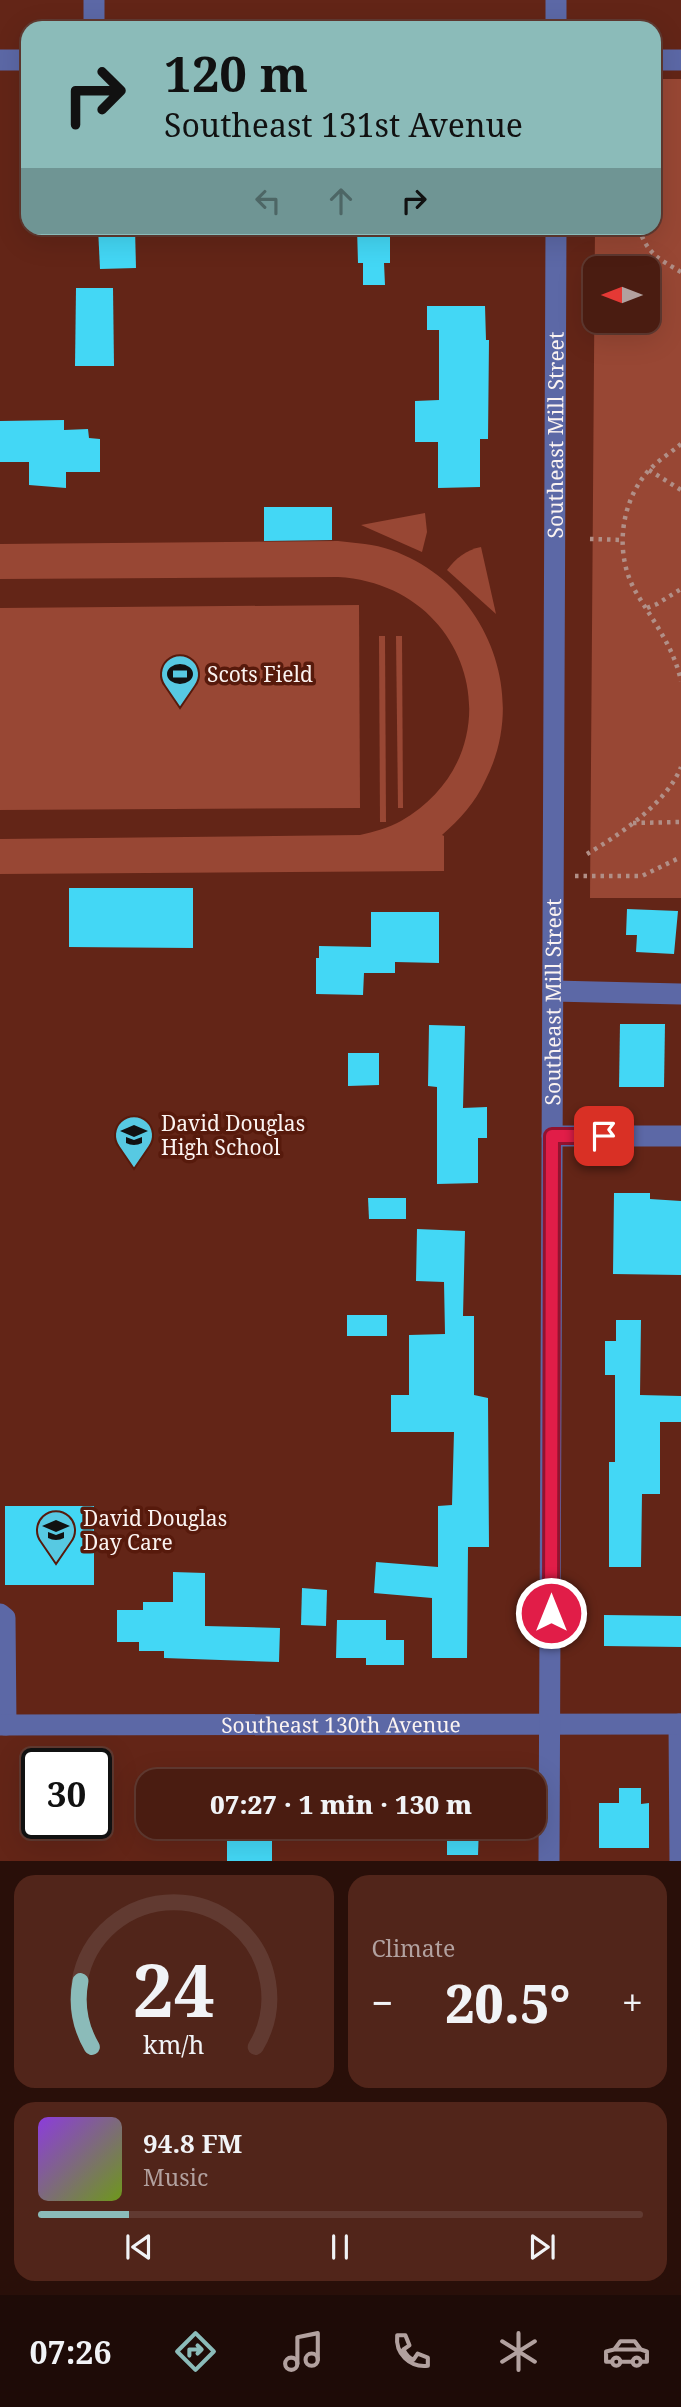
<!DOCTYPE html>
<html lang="en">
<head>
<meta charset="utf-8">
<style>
  body { margin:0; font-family:"Noto Serif",serif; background:#51251a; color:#f1f3f6; height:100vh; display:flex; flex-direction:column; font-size:26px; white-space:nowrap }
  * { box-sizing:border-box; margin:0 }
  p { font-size:23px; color:#b2a19f }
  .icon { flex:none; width:38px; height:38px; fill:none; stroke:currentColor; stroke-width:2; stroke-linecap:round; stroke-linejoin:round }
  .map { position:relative; height:1861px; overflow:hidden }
  .sheet { display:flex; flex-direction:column; gap:14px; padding:14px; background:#290f09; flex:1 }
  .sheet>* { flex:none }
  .banner { position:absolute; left:21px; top:21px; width:640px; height:214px; border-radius:21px; box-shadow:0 7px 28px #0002,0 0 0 2px #613a31; background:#8bbbb9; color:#111; overflow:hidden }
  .needle { width:46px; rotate:270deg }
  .fabs { position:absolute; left:583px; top:256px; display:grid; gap:14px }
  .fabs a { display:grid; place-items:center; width:77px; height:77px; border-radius:14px; background:#4a1c11; box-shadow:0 7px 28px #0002,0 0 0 2px #613a31; font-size:35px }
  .speed { position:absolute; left:21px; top:1748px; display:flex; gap:14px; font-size:35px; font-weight:700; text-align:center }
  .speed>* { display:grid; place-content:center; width:91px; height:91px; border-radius:50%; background:#4a1c11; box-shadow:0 7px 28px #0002,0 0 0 2px #613a31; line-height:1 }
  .speed .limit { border:4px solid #111; border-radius:10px; background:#fff; color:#111 }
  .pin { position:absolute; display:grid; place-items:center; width:60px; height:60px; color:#fff; margin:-30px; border-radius:14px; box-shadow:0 4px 10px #0006 }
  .me { position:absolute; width:77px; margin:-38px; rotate:0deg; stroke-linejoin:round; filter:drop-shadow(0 0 5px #0008) }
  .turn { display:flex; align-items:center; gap:24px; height:147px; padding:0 28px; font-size:32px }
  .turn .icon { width:91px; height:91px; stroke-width:2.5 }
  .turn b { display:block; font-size:49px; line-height:60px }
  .lanes { display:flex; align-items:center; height:66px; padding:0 28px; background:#0003; justify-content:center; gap:35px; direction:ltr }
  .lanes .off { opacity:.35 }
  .big { font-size:52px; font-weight:800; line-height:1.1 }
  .sheet .card { flex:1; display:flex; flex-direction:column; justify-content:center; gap:10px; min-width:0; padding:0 24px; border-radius:21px; background:#51251a }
  .sheet .dial { align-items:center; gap:0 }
  .dial svg { height:182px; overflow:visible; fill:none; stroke:#613a31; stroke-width:7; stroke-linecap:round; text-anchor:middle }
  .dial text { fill:#f1f3f6; stroke:none }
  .song { display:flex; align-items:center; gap:21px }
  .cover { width:84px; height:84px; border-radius:10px; background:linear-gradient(135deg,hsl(270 70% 55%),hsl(80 70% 35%)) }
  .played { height:7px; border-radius:4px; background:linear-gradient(90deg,#8bbbb9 15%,#613a31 15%) }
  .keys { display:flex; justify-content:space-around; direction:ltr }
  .heat { display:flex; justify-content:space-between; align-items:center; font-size:38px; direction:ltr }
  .sheet .tiles { flex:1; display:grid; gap:14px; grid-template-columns:1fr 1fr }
  .card:last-child { grid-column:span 2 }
  .trip { position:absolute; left:136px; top:1769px; width:410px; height:70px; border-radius:21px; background:#4a1c11; box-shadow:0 7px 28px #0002,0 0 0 2px #613a31; font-weight:800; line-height:70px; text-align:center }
  .dock { display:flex; height:112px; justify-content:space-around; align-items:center; background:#1e0b07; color:#b2a19f }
  .dock .icon { width:49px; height:49px }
  .dock .active { color:#8bbbb9 }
  .dock b { font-size:32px; color:#f1f3f6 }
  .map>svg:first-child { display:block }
  .green { fill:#984734; fill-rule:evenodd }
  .building { fill:#43d7f5 }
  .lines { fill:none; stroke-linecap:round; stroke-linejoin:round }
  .path { stroke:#b18f87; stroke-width:4.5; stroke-dasharray:3.5 5; stroke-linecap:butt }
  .minor { stroke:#5c68a6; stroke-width:21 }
  .route-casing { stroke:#92132f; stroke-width:18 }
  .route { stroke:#e11d48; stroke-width:12 }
  .labels { text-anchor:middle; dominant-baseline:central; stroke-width:7; stroke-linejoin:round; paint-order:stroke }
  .street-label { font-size:21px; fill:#fbf3f1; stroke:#571a0c }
  .poi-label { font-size:21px; fill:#fbf3f1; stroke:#571a0c; text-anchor:start }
</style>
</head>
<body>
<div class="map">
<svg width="681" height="1861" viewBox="0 0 681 1861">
  <rect width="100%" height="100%" fill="#632517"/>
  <g class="green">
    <path d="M655,79H681V898H590L595,228H654ZM595,268H648V320H595Z"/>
    <path d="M425,513L427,532L422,552L361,525Z"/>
    <path d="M338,541C356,543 374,544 391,550C484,582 531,693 485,781C475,803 460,819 442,835L444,836V871L0,874V839L360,835C374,832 388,828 401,821C519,753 475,585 338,577L0,579V544Z"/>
    <path d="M481,547L496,614L447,570C456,558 466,550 481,547Z"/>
    <path d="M359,605L360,808L0,810V608Z"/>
    <path d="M379,636H385L386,822H380Z"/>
    <path d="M396,636H402L403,808H398Z"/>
  </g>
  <g class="building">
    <path d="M98,228H135L136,268L100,269Z"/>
    <path d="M357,228H390V263H384L385,285H363V263H358Z"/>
    <path d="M76,288H113L114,366H75Z"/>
    <path d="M427,306H485L486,340H489L488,439H480V487L438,488V442H415V401L439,400V330H427Z"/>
    <path d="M64,420V430L88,429L89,438L100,439V472H66V488L29,485V462H0V421Z"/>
    <path d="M264,507H332V540L264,541Z"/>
    <path d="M69,888H193V948L69,947Z"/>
    <path d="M627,909L678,911L674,954L636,952L637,935H626Z"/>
    <path d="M371,912H439V963L395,962V973H364L363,995L316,994V958H319V946L371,947Z"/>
    <path d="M620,1024H665L664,1087H619Z"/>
    <path d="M429,1025L465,1026L463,1108L487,1107V1138H478V1183L437,1184V1087L428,1086Z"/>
    <path d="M348,1053H379V1085L348,1086Z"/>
    <path d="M614,1193H650V1199L681,1201V1275L613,1274Z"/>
    <path d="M368,1198H406V1219H369Z"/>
    <path d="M417,1229L465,1231L463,1316H474V1395L488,1398L489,1547H468L467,1658H432V1598L374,1593L376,1562L438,1567V1506L452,1505L454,1432H391V1395H409V1335L445,1334L444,1282L416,1281Z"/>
    <rect x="347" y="1315" width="40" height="21"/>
    <path d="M616,1320H641L640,1395L681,1396V1422H660V1494H642L641,1567H609V1462H615V1375H605V1341H616Z"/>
    <rect x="5" y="1506" width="89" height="79"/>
    <path d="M173,1572L205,1573V1626L280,1628L279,1662L164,1658V1651H139V1642H117V1610H143V1602H173Z"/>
    <path d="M302,1588L327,1590L326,1626L301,1625Z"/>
    <path d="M604,1615L681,1616V1647L604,1646Z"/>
    <path d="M337,1620H386V1640H404V1665H366V1658H336Z"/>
    <path d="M619,1788H641V1804L649,1803V1848H599V1803H619Z"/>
    <rect x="227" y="1827" width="45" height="34"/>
    <path d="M447,1827H479L478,1855H447Z"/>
  </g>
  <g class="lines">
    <g class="path">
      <path d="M639,228C647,254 659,259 681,272"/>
      <path d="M681,444C669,454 654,463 644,476C619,509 615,558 637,594C654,622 674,648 681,681"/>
      <path d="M649,470L681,490"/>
      <path d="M590,539L623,540"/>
      <path d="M647,608L657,604L681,589"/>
      <path d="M633,823L681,822"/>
      <path d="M587,854C619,835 667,803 681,767"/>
      <path d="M575,876H642L681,857"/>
    </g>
    <g class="minor">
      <path d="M94,0V28"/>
      <path d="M556,0V28"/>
      <path d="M0,60H28"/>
      <path d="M654,60H681"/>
      <path d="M553,991L681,994"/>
      <path d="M552,1136H681"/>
      <path d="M0,1614L5,1618L6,1725"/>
      <path d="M679,1724L680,1861"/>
      <path id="s1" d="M0,1725L681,1724"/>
      <path id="s2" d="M549,1861L556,228"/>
    </g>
  </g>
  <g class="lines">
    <defs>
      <path id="route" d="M551,1613L552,1136H604"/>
    </defs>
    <use href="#route" class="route-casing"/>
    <use href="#route" class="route"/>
  </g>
  <defs>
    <symbol id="stadium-pin" viewBox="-11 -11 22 30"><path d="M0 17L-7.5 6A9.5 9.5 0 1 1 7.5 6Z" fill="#57c9e2" stroke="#571a0c"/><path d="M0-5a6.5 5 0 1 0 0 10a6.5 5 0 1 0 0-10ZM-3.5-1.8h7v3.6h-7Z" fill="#111"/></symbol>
    <symbol id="school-pin" viewBox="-11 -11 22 30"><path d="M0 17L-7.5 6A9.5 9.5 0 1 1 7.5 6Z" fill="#57c9e2" stroke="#571a0c"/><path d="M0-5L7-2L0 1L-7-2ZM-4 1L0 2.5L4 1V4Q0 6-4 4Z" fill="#111"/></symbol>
  </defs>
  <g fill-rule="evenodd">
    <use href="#stadium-pin" x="158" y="652" width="44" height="60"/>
    <use href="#school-pin" x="112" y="1113" width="44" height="60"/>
    <use href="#school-pin" x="34" y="1508" width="44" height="60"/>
  </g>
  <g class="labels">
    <g class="street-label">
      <text stroke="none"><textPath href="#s2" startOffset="1426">Southeast Mill Street</textPath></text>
      <text stroke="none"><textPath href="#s2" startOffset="859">Southeast Mill Street</textPath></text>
      <text stroke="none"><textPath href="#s1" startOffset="341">Southeast 130th Avenue</textPath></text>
    </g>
    <g class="poi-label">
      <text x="207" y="674">Scots Field</text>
      <text x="161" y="1123">David Douglas<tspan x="161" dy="24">High School</tspan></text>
      <text x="83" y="1518">David Douglas<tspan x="83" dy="24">Day Care</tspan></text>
    </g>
  </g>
</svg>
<div class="fabs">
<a><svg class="needle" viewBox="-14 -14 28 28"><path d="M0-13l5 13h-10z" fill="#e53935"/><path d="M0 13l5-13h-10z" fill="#b2a19f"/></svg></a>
</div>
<div class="speed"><div class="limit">30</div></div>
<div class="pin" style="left:604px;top:1136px;background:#d93025"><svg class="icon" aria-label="arrive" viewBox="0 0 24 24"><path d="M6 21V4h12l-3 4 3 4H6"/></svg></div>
<svg class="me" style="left:551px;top:1613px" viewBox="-20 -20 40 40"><circle r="17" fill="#e11d48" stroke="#fff" stroke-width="3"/><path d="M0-11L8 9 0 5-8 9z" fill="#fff"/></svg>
<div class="trip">07:27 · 1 min · 130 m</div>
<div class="banner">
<div class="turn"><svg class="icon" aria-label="right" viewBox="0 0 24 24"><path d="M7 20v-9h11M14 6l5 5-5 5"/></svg><div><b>120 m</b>Southeast 131st Avenue</div></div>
<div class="lanes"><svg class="icon off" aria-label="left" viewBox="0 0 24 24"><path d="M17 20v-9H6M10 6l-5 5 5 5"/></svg><svg class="icon off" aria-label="ahead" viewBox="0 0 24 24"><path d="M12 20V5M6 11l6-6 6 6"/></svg><svg class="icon" aria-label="right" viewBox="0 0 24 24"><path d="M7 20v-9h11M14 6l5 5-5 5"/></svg></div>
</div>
</div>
<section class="sheet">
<div class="tiles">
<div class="card dial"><svg viewBox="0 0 100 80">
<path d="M14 69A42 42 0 1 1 86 69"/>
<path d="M14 69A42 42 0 0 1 9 40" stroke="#8bbbb9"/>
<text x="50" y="56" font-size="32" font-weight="700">24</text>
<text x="50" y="72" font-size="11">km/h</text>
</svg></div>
<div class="card"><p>Climate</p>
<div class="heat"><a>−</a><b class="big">20.5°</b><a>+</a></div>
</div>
<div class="card">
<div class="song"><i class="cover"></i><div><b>94.8 FM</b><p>Music</p></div></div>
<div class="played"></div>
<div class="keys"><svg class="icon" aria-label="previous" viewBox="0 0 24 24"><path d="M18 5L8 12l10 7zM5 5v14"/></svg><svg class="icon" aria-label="pause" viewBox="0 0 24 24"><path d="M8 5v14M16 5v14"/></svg><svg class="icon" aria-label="next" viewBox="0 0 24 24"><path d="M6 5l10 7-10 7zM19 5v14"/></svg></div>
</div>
</div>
</section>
<nav class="dock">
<b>07:26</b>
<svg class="icon active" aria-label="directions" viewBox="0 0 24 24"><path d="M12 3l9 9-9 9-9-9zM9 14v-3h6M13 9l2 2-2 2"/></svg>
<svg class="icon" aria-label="music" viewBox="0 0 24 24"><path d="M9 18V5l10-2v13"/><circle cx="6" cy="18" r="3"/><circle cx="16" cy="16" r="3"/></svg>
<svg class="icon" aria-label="phone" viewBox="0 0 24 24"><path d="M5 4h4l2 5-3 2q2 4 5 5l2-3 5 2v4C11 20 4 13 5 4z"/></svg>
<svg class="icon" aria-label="climate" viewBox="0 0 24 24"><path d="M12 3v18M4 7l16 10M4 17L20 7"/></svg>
<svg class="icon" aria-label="car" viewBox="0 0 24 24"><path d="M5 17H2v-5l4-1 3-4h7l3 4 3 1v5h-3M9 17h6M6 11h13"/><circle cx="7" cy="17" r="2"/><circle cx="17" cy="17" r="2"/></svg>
</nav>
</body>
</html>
